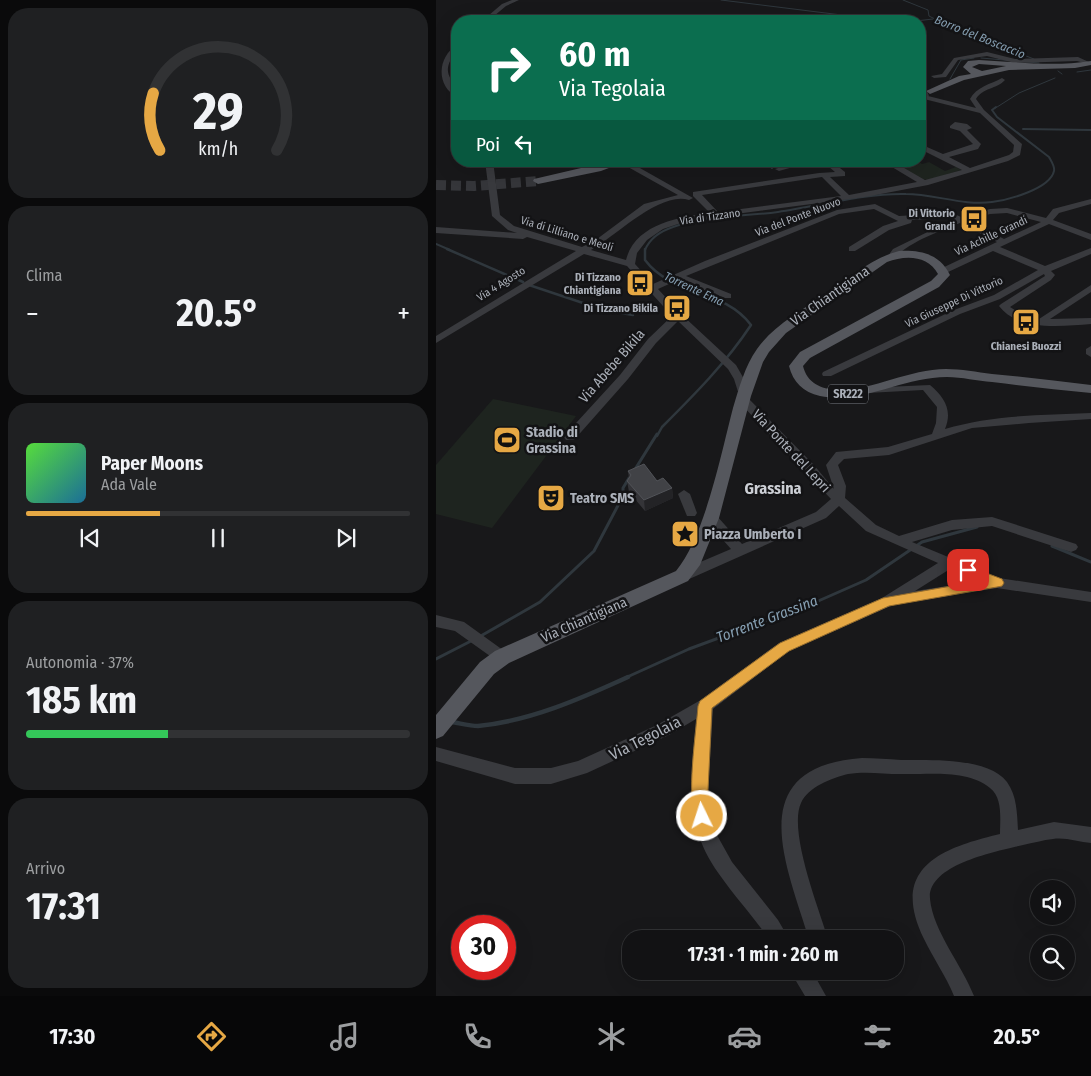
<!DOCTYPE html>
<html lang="it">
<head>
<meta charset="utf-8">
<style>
  body { margin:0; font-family:"Fira Sans Condensed",sans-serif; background:#1f2022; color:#f1f3f6; height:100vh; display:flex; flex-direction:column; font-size:19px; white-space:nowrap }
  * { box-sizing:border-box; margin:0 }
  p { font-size:16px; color:#9c9ea0 }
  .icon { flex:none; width:28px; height:28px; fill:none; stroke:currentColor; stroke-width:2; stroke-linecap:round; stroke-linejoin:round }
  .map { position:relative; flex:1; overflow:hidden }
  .details { display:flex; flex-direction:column; gap:8px; padding:8px; background:#0a0a0b; width:436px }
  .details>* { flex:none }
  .guide { position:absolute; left:15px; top:15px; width:475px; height:152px; border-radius:20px; box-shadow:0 5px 20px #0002,0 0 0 1px #313234; background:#0b6e4f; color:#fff; overflow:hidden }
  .tools { position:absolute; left:594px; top:880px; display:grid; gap:10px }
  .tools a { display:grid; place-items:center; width:45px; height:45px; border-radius:50%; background:#121214; box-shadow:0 5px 20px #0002,0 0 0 1px #313234; font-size:25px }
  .speed { position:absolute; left:15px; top:915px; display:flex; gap:10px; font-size:25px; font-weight:700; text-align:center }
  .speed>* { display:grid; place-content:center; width:65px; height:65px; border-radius:50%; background:#121214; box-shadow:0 5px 20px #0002,0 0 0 1px #313234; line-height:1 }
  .speed .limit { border:8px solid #d22; background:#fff; color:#111 }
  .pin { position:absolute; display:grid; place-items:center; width:42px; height:42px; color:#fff; margin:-21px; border-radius:10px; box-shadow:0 2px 8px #0006 }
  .me { position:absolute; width:55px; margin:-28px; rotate:356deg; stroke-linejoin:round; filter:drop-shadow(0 0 4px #0008) }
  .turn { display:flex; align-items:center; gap:18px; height:105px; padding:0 25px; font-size:22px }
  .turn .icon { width:65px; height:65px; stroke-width:2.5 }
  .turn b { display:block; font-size:35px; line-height:42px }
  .then { display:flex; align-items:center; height:48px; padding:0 25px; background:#0003; gap:10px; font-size:19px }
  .big { font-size:38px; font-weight:700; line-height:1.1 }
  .details .widget { flex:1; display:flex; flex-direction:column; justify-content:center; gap:8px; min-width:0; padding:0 18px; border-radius:20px; background:#1f2022 }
  .details .dial { align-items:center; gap:0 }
  .dial svg { height:130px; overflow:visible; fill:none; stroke:#313234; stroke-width:7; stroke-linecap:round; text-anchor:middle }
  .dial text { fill:#f1f3f6; stroke:none }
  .song { display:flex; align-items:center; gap:15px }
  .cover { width:60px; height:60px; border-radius:8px; background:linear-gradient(135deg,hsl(110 70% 55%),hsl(200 70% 35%)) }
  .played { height:5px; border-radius:2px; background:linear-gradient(90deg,#e6a844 35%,#313234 35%) }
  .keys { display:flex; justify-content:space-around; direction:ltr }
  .heat { display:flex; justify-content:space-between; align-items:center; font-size:28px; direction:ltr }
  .charge { height:8px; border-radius:4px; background:linear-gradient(90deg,#34c759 37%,#313234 0) }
  .trip { position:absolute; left:186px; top:930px; width:282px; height:50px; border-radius:20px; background:#121214; box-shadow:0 5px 20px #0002,0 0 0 1px #313234; font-weight:700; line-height:50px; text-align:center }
  .menu { display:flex; height:80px; justify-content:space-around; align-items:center; background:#070708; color:#9c9ea0 }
  .menu .icon { width:35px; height:35px }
  .menu .active { color:#e6a844 }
  .menu b { font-size:22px; color:#f1f3f6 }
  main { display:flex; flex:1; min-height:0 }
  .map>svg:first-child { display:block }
  .green { fill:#1e241f }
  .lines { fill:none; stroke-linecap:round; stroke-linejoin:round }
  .stream-far4 { stroke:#2f373d; stroke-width:1 }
  .stream-far3 { stroke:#2f373d; stroke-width:2 }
  .stream-far2 { stroke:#2f373d; stroke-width:2.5 }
  .stream-far1 { stroke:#2f373d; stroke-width:3 }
  .stream { stroke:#2f373d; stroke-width:4.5 }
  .major-tunnel-far1 { stroke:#35363a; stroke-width:8; stroke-dasharray:8 4; stroke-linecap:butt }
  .major-tunnel { stroke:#35363a; stroke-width:10; stroke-dasharray:10 5; stroke-linecap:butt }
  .minor { fill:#393a3e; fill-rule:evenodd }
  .major { fill:#55575d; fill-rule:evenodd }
  .wall { fill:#343438 }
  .shaded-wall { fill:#232326 }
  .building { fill:#414246; stroke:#515358 }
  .route { fill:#e6a844; stroke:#966d2c }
  .labels { text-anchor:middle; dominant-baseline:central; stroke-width:5; stroke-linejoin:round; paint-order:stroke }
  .far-poi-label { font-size:11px; font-weight:bold; fill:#abb0b9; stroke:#131315; text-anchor:end }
  .far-street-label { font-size:11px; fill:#abb0b9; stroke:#131315 }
  .far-water-label { font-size:12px; font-style:italic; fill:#859eb1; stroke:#131315 }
  .shield { fill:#131315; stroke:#7d8188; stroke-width:1 }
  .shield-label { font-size:12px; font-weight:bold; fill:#abb0b9 }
  .street-label { font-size:14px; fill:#abb0b9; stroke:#131315 }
  .poi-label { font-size:14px; font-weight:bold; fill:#abb0b9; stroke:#131315; text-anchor:start }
  .water-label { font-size:15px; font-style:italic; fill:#859eb1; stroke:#131315 }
  .quarter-label { font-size:16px; font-weight:bold; fill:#cccfd5; stroke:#131315 }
  .near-street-label { font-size:16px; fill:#abb0b9; stroke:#131315 }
</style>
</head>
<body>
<main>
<section class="details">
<div class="widget dial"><svg viewBox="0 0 100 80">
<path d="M14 69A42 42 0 1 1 86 69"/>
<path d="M14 69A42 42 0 0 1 10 34" stroke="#e6a844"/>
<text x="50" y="56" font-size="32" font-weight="700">29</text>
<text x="50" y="72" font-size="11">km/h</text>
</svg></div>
<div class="widget"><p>Clima</p>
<div class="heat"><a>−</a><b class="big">20.5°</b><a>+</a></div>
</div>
<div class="widget">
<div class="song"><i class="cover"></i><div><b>Paper Moons</b><p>Ada Vale</p></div></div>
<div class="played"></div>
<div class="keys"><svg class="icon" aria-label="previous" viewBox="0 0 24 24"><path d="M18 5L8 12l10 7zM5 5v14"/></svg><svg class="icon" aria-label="pause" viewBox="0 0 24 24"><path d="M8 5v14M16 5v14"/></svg><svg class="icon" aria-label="next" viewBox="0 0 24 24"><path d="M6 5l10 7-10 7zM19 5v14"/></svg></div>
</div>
<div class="widget"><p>Autonomia · 37%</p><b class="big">185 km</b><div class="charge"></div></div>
<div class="widget"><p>Arrivo</p><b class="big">17:31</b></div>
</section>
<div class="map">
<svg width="655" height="996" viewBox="0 0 655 996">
  <rect width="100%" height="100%" fill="#18181a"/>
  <g class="green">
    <path d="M460,161H481L486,164L493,162L509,171L520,167L525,170L493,180L487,179L456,162Z"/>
    <path d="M57,399L140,416L56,528L0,514V465Z"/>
  </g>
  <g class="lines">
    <g class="stream-far4">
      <path d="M285,0L454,21"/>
      <path d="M467,0L492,10L493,16L519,29L598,59"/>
      <path d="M480,21L497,19"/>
      <path d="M545,58L603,63"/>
      <path d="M622,71L626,74"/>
      <path d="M641,72L655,70"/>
      <path d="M514,79L525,60L538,58"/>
      <path d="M558,109L583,93L619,78"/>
    </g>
    <g class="stream-far3">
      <path d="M587,129L655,130"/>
      <path d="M330,161L336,168"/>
      <path d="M0,244L14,250"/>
      <path d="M209,250C214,238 225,231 237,227C271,214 307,217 342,212C384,206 427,193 470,194C498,194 528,206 556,202C572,200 614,189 618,171C619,166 615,161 613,157L561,117L556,110L560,107"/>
    </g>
    <g class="stream-far2">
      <path d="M11,249L87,282"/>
      <path d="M209,249V260C236,296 287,288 315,325C290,363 258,395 226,427L221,436"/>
      <path d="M93,285L168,310L197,315"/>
    </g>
    <g class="stream-far1">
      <path d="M198,471L221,434"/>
      <path d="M616,546L655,562"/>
      <path d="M43,637L104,602L158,551L187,496V488L193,478"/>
      <path d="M0,659L37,640"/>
      <path d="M189,678L253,649L380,602L430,580L486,542L541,527"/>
    </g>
    <path class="stream" d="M15,722C23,723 33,726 42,726C94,721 144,699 192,677"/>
    <path class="major-tunnel-far1" d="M484,95L494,91"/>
    <path class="major-tunnel" d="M0,185L38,186L102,181"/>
    <g class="minor">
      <path d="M76,0H83L70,6L52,21H46L66,4Z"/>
      <path d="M21,45V50C0,77 22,78 21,97C0,86 1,57 21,45Z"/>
      <path d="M551,52L579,59L642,57L655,63V65L641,61L579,63L551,56L522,60L510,77L498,78L495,76L506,74L518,58Z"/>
      <path d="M566,78L569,80C561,89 546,88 540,99L548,110L586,144L584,155L572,161L492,185L429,197L254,220L227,229L211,240L201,253L199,264L217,284L269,261L401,210L439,204L463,216L516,213L525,217L554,209L571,208L610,218L617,209L655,199V204L623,213L617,220L655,234V240L613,224L564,247L609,266L655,248V254L615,271L619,275L615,280L574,307L587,315L603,319L655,285V292L614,319L655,318V324C626,326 583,332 563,306L565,304L609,276L608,274L564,299L524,314L395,376H387L386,374L387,372L518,310L558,295L602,270L557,251L510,273H504V269L561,242L524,223C506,230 471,243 459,258H453L452,256L457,249L518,219L515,218L476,220L475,223L453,230L419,251H413V247L447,226L462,221L438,209L403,214L250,276L295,294V298H289L242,280L222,289L245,314L300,365L308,379L313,396L312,398L377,464L398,489L390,465L400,452L452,447L496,434L500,423L501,407L487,390L431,393L427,392L426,390L427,388L494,385C508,397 517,410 509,429C556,415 606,415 655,413V419L593,423L536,428L453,455L408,459L402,465L410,486L409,498L440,525L463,536L516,520L556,517L640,544L642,547L640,550L635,552L556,526L516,530L476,542L563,578L655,592V602L561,588L457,605L353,651L277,709L272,794L277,828L296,862L342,920L353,939H333C317,916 299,897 283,874C246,822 255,779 260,719L233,735L151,773L115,784H79L0,761V747L79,768H115L142,761L221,725L263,701L343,643L446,598L502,563L430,531L403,506L390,518L251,580H241L239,576L241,572L295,549L270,521L269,518L270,515H280L306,544L380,512L395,499L303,402L301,400L304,398L298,379L292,369L242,321L220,343L192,379L138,440H130L128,437L130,434L184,375L212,339L236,316L191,266L148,254L0,343V336L140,251L91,237L87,239L0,233V227L81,233L72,230L56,216L49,161H57L64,215L78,226L146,247L161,239L208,204L242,195L192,167L191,165L195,163L257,198L253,200C224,191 180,236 155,250L190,260C199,224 243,217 274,213L257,196V192L383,173L399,172L386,161H395L409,172V176L394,177L413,195L481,182L446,161H456L489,180L526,170L484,149V144L507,154L537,144L524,131L514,128V126L519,122L531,124L536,128L531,130L545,144L542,149L513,157L534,168L573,155L577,152L578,145L544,113L484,98V94L540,108L534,99C540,87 555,84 566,78ZM386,177L405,196L282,212L266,195ZM571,213L605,222L568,239L532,220L554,214ZM514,569L543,581L479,591Z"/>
      <path d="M364,161H378L343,171L339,169Z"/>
      <path d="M655,346V357L650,354V349Z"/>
      <path d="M248,490L254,494L261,513L259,516H251L242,494Z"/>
      <path d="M0,615L28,622L71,653L73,657L71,661L66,663L61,661L19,631L0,627Z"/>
      <path d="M426,758C439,758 452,759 465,760C493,760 552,757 571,782C581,796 581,813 582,830L618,822L655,827V843C643,842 629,837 617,839C607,840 597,843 587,845C562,851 491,864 494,899C497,931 526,965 538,996H518C510,976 497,958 488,939C453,868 505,848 564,834C564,819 567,798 554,788C531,769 492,775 465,774C447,774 430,771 412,774C396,778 372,787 365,803C352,831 383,909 392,939H373C350,864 305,767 426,758Z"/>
      <path d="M354,971H376L390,996H369Z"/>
    </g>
    <g class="major">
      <path d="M543,60C580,62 618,67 655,61V65L639,68L573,70L528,80L494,94L490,91L523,76L535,74L527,67L532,61ZM543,64L570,66L546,71L536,67Z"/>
      <path d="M175,161H191L165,171L102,184L97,181L98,179Z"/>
      <path d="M463,251C485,250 504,254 514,275L503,287L374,358L367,366C371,383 385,389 401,390C435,391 473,369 510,369C525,369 541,372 556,374C589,377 622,381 655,385V393C622,390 589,386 556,382C541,381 526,377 511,377C466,377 429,404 384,396C367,392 357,382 353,366L364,352L495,281L502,274C492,255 469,255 451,262L350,333L333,352L327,362L315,396L283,518L264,565L252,581L73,663L58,674L7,736L0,739V715L44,662L59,651L240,571C269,536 285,454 297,408C303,388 309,366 321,349C338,325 365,311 388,295C412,279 435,258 463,251Z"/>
    </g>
  </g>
  <path class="wall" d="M192,471L221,481L236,488L237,498L209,511L193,492L191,481L193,479Z"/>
  <path class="shaded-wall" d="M236,488L237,498L209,511L208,500Z"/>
  <path class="building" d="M208,464L221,481L227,478L236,488L208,500L191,481L195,475L192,471Z"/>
  <path class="route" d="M532,566L566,579L568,583L566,586L561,587L453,606L353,651L276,708L272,790L274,816L272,821L266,823L260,821C250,798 260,733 262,706L264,701L344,643L447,598L544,581L528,574L526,570L528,567Z"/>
  <defs>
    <symbol id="bus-square" viewBox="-11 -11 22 22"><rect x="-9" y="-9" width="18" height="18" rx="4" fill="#e6a844" stroke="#131315"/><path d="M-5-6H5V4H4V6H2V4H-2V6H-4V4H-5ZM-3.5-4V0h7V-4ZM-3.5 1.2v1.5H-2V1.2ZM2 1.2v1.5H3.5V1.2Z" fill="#111"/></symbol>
    <symbol id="stadium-square" viewBox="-11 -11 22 22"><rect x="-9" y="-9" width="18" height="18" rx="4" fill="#e6a844" stroke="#131315"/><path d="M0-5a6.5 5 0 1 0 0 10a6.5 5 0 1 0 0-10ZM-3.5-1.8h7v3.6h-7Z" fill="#111"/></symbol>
    <symbol id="theatre-square" viewBox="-11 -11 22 22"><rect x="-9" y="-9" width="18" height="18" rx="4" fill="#e6a844" stroke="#131315"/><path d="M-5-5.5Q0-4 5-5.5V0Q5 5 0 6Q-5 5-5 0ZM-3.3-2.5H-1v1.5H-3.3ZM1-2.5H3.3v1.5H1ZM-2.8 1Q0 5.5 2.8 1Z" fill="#111"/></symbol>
    <symbol id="sight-square" viewBox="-11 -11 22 22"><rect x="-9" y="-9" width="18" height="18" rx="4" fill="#e6a844" stroke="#131315"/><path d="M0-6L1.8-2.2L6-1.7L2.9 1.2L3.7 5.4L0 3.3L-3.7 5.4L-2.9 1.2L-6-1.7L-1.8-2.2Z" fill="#111"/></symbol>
  </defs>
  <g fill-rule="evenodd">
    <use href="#bus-square" x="522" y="203" width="32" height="32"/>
    <use href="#bus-square" x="188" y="267" width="32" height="32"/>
    <use href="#bus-square" x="225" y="292" width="32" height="32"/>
    <use href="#bus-square" x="574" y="306" width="32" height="32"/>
    <use href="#stadium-square" x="55" y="424" width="32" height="32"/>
    <use href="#theatre-square" x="99" y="482" width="32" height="32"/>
    <use href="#sight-square" x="233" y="518" width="32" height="32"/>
  </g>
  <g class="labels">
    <g class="far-poi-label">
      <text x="519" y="213">Di Vittorio<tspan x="519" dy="13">Grandi</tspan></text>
      <text x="185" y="277">Di Tizzano<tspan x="185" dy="13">Chiantigiana</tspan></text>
      <text x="222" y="308">Di Tizzano Bikila</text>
      <text x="590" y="346" text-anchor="middle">Chianesi Buozzi</text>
    </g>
    <g class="far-street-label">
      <text transform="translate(274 217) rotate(-8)">Via di Tizzano</text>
      <text transform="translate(362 217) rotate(-21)">Via del Ponte Nuovo</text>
      <text transform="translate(131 234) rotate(17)">Via di Lilliano e Meoli</text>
      <text transform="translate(555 236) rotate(-25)">Via Achille Grandi</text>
      <text transform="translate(65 284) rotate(-32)">Via 4 Agosto</text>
      <text transform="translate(518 302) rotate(-25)">Via Giuseppe Di Vittorio</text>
    </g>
    <g class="far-water-label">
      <text transform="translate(544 37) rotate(22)">Borro del Boscaccio</text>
      <text transform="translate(258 289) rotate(25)">Torrente Ema</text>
    </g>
    <rect class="shield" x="392" y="384.5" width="40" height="19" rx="4"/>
    <g class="shield-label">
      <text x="412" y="394">SR222</text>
    </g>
    <g class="street-label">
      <text transform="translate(394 296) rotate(-35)">Via Chiantigiana</text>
      <text transform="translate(176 366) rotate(-49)">Via Abebe Bikila</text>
      <text transform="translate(355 451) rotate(47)">Via Ponte del Lepri</text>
      <text transform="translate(148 620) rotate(-24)">Via Chiantigiana</text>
    </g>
    <g class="poi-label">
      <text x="90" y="432">Stadio di<tspan x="90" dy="16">Grassina</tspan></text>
      <text x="134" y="498">Teatro SMS</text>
      <text x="268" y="534">Piazza Umberto I</text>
    </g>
    <g class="water-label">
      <text transform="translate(331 619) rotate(-21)">Torrente Grassina</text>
    </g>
    <g class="quarter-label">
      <text x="337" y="488">Grassina</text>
    </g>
    <g class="near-street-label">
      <text transform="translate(209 738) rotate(-27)">Via Tegolaia</text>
    </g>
  </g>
</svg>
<div class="tools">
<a><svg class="icon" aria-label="sound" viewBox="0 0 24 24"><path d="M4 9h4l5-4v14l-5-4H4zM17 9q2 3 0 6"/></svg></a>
<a><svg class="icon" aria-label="search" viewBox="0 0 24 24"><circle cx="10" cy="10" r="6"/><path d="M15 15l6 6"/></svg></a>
</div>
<div class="speed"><div class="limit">30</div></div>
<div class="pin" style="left:532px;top:570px;background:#d93025"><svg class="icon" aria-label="arrive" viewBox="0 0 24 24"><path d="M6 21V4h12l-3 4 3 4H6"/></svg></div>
<svg class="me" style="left:266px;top:816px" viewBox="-20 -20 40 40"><circle r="17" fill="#e6a844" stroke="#fff" stroke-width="3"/><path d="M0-11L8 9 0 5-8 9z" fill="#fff"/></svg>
<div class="trip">17:31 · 1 min · 260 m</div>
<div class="guide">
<div class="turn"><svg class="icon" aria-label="right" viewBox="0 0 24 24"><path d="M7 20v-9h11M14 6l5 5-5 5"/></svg><div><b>60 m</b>Via Tegolaia</div></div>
<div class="then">Poi<svg class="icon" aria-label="left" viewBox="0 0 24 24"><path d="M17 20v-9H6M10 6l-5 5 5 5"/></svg></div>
</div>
</div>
</main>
<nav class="menu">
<b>17:30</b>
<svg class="icon active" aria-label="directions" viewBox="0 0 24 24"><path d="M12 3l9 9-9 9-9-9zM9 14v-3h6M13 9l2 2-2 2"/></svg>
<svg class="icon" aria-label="music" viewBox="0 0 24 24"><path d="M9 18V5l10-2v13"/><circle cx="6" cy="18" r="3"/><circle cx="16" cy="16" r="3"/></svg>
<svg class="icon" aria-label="phone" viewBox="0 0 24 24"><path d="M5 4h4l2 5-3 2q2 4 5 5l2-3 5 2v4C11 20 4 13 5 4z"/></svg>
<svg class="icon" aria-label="climate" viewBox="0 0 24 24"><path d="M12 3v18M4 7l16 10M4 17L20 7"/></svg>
<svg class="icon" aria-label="car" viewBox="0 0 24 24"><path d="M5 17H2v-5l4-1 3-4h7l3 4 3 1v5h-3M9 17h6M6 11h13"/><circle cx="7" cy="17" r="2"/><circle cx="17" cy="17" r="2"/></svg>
<svg class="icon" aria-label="filters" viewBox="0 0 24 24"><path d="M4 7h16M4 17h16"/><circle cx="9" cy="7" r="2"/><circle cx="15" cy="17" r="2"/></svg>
<b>20.5°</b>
</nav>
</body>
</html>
